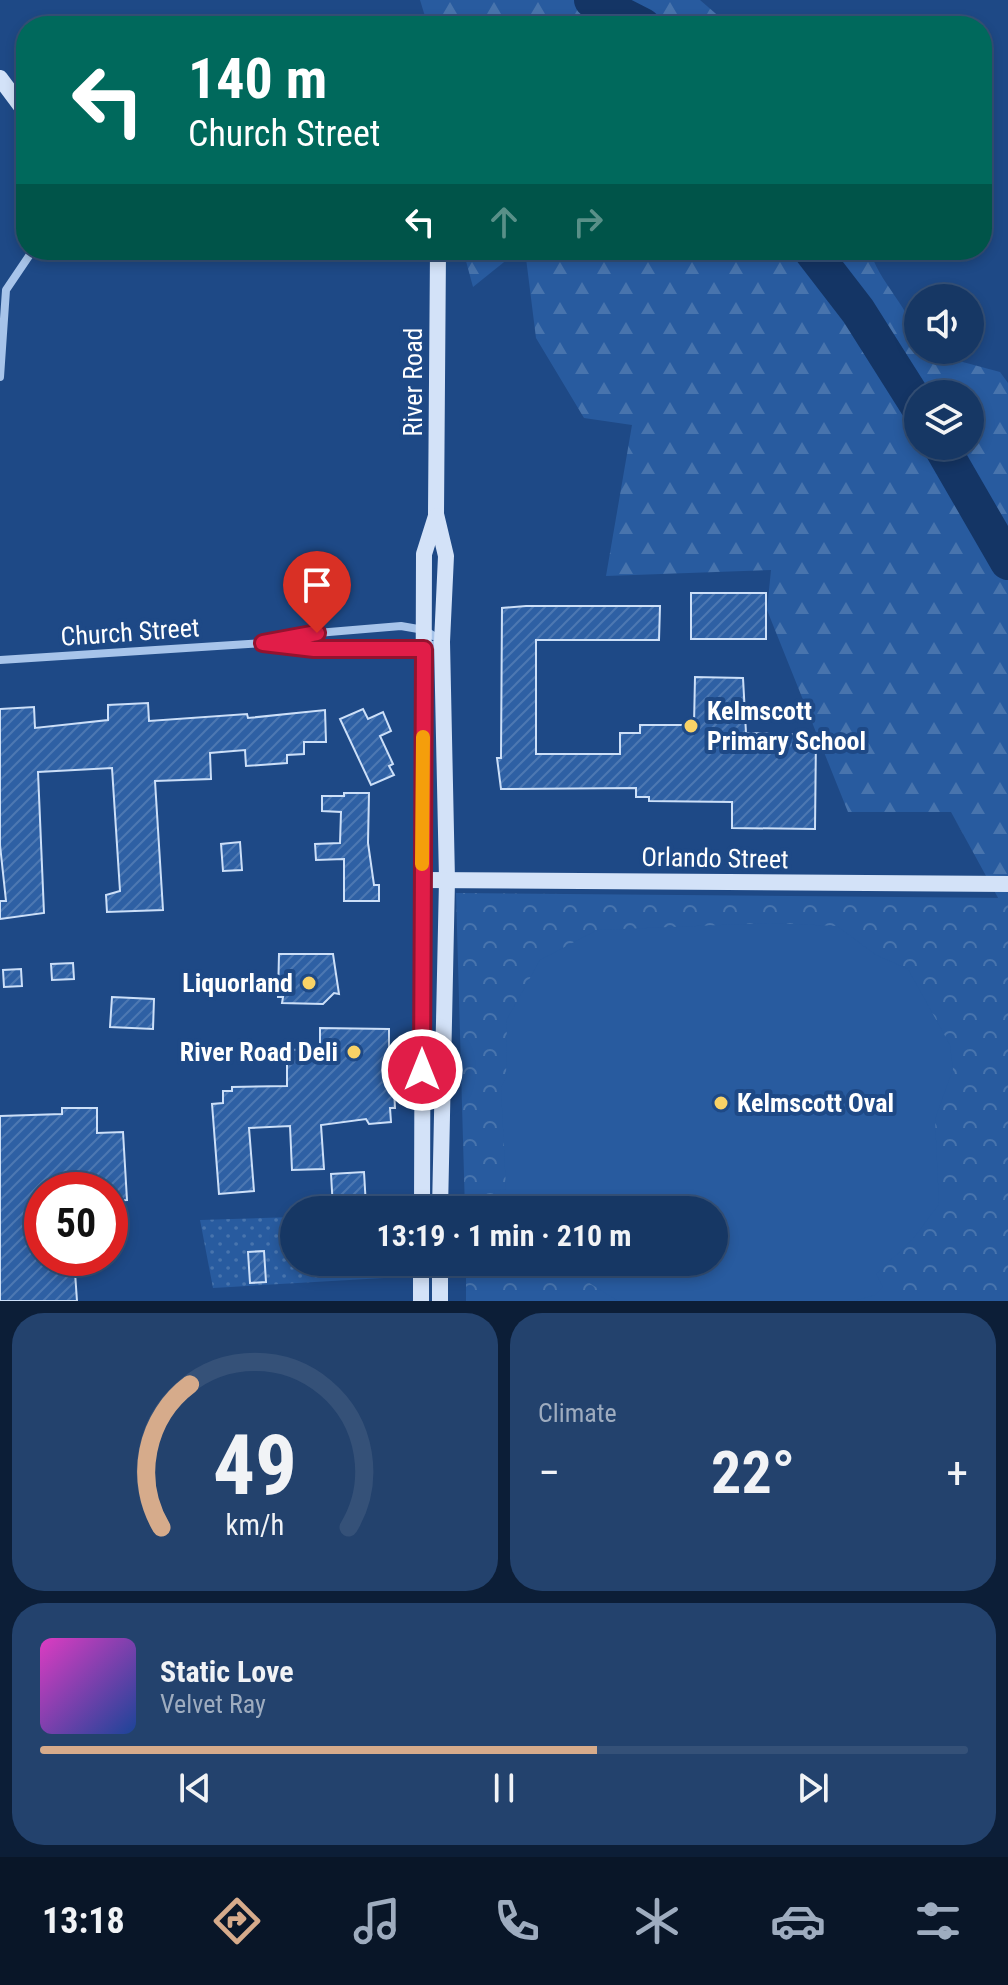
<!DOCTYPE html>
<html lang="en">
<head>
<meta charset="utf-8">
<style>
  body { margin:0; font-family:"Roboto Condensed",sans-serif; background:#23426d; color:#f1f3f6; height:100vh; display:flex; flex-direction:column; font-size:30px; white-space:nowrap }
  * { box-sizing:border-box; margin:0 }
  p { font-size:26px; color:#9eacbf }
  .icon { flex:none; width:44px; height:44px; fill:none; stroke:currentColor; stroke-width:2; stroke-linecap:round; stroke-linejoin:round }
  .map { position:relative; height:1301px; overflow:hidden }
  .sheet { display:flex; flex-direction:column; gap:12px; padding:12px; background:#0c1e37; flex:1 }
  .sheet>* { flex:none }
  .guide { position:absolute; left:16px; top:16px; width:976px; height:244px; border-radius:32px; box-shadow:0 4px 12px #0003,0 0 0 2px #355178; background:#00695c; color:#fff; overflow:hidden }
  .fabs { position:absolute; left:904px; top:284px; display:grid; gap:16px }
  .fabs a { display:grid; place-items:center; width:80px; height:80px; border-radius:50%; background:#163764; box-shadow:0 4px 12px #0003,0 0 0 2px #355178; font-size:40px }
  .speed { position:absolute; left:24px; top:1172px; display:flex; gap:16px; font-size:40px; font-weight:700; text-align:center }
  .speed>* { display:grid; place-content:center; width:104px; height:104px; border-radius:50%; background:#163764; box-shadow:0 4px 12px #0003,0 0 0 2px #355178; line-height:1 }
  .speed .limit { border:12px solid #d22; background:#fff; color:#111 }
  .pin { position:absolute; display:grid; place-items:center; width:68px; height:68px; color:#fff; margin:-82px -34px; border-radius:50% 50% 50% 0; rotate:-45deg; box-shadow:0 0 8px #0007 }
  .pin .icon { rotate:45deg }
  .me { position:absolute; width:88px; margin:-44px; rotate:0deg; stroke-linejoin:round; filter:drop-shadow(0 0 6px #0008) }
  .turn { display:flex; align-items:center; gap:28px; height:168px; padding:0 40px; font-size:36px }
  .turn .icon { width:104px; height:104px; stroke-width:2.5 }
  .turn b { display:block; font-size:56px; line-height:68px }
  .lanes { display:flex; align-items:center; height:76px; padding:0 40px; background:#0003; justify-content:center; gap:40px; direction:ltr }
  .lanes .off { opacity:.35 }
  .big { font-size:60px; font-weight:700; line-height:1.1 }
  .sheet .widget { flex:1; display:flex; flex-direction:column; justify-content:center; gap:12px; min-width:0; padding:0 28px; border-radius:32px; background:#23426d }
  .sheet .dial { align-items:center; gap:0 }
  .dial svg { height:208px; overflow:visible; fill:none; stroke:#355178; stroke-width:7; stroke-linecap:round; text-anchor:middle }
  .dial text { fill:#f1f3f6; stroke:none }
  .song { display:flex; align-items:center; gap:24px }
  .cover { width:96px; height:96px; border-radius:12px; background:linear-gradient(135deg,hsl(310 70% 55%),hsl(220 70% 35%)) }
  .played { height:8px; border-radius:4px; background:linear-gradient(90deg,#d6ab8b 60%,#355178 60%) }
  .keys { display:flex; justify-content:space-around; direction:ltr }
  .heat { display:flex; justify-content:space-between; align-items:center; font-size:44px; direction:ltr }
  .sheet .tiles { flex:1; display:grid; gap:12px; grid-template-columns:1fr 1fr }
  .widget:last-child { grid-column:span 2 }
  .trip { position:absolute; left:280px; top:1196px; width:448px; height:80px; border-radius:40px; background:#163764; box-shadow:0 4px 12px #0003,0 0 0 2px #355178; font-weight:700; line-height:80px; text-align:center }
  .dock { display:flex; height:128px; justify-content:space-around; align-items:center; background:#091628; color:#9eacbf }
  .dock .icon { width:56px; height:56px }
  .dock .current { color:#d6ab8b }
  .dock b { font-size:36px; color:#f1f3f6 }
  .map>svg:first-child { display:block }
  .grass { fill:url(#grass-dots) }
  .forest { fill:url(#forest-firs); fill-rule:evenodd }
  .park { fill:url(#park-crowns) }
  .pitch { fill:#285b9f }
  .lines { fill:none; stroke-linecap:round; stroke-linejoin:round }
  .river { stroke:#143565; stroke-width:36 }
  .building { fill:url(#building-hatch); stroke:#ccdff8; stroke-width:2 }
  .street { stroke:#a7c4ea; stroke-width:8 }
  .secondary { stroke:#d3e2f8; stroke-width:16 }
  .route-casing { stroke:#92132f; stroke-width:20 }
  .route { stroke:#e11d48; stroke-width:14 }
  .slow { stroke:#f59e0b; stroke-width:14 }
  .poi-dot { fill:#f9d266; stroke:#1e4986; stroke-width:3 }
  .labels { text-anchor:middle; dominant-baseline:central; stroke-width:8; stroke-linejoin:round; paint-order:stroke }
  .street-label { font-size:26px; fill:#fff; stroke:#1e4986 }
  .poi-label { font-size:26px; font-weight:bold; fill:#fff; stroke:#1e4986; text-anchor:start }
</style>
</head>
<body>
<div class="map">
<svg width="1008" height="1301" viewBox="0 0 1008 1301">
  <defs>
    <pattern id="grass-dots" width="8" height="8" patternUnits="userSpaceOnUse" patternTransform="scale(2)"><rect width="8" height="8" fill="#285b9f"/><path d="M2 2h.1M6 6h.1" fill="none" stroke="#4874ad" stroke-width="1.8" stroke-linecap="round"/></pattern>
    <pattern id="forest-firs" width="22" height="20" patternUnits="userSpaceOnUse" patternTransform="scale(2)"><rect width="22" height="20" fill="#285b9f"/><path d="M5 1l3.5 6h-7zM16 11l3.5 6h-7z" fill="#4874ad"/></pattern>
    <pattern id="park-crowns" width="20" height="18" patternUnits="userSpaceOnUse" patternTransform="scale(2)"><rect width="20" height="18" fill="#285b9f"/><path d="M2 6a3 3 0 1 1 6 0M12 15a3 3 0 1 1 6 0" fill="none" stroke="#4874ad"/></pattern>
    <pattern id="building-hatch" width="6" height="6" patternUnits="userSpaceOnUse" patternTransform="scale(2)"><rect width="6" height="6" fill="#2e60a4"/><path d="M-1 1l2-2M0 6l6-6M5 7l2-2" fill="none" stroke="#4d78b2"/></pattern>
  </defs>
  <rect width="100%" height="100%" fill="#1e4986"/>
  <path class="grass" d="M294,1217V1262H401V1277L213,1288L200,1220Z"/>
  <g class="forest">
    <path d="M420,0H700L730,26H428Z"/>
    <path d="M463,250H519L473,287Z"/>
    <path d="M525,250H870C879,285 918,314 918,350L1000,372L1008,383V916L951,812H848L767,610L771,570L606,576L632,425L584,418L536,338ZM918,394H970V446H918Z"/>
  </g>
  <path class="park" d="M456,893L1008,898V1301H466V1262H714V1210H465Z"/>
  <path class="pitch" d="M770,923L837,926L876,955L908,969L950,1045L953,1069L935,1119L939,1204L913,1239L876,1274L883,1287L875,1295L854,1301H618L556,1262H714V1210H495L494,1191L506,1189L501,1088L506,1078L507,1019L540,960L597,930Z"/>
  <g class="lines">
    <g class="river">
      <path d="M592,0L643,26"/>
      <path d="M811,250L858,311L918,406"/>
      <path d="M941,446L1008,562"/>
    </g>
  </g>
  <g class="building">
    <rect x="691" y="593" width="75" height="46"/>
    <path d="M526,606H660L659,640H536V754H620V733H640V725H694L695,677L743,678L746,733L816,735L815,829L732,828V802L649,801V797H636V788L501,789L497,758H501L502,608Z"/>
    <path d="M148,703L149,721L247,714L248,718L325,710L326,742H304V754L287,755V763L246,766L245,750L210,753L211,779L155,781L163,910L107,912L106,895L120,891L112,768L38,772L44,913L0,919V901H6L0,845V709L34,707L35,728L108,720V705Z"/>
    <path d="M363,709L368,719L383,712L391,731L380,736L393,764L389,766L394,775L371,785L340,719Z"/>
    <path d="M344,793H369L368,843L374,885H379V901H344V859L316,860L315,844L340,843L341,812L322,811V796H344Z"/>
    <path d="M240,842L242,870L223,871L221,844Z"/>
    <path d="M279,954H333L339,994L334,993L323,1004L282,1003L283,997H278Z"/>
    <path d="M73,963L74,979L52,980L51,964Z"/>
    <path d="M21,969L22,986L4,987L3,970Z"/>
    <path d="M112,997L154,999L153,1029L110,1027Z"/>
    <path d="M320,1028L389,1029V1090L394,1089L395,1108H390L391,1122L369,1124L366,1119L321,1125L324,1169L292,1170L290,1126L249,1128L254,1191L219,1194L212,1104L223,1103V1091H232V1087L287,1086V1050L320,1049Z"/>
    <path d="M62,1108H97V1133L123,1132L127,1200L110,1201V1190H42V1258H74L77,1301H0V1116L62,1114Z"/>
    <path d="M364,1172L366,1206L333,1208L331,1174Z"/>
    <path d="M264,1251L266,1282L250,1283L248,1252Z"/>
  </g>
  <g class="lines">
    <g class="street">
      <path d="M0,377L6,290L33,250"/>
      <path d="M272,644C321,650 396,660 442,642"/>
      <path d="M0,660L263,643L317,633L401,626L424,630L442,641"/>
    </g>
    <g class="secondary">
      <path d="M0,78L26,113"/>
      <path d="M438,250L436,514L446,556L442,642L447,880L440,1210"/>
      <path d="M422,880L1008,884"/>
      <path d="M422,1210L424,554L436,516"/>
      <path d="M421,1301V1262"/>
      <path d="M440,1301V1262"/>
    </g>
  </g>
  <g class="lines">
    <defs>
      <path id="route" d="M317,633L263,643L314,649H424L422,1070"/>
    </defs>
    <use href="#route" class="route-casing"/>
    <use href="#route" class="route"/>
    <path class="slow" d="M422,864L423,737"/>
  </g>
  <g class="poi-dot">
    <circle cx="691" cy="726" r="8"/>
    <circle cx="309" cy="983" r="8"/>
    <circle cx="354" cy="1052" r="8"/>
    <circle cx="721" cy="1103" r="8"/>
  </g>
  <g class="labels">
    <g class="street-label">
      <text transform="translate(413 382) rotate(-90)">River Road</text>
      <text transform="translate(130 632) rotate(-4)">Church Street</text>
      <text transform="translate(715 858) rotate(1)">Orlando Street</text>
    </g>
    <g class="poi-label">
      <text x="707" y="711">Kelmscott<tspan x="707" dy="30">Primary School</tspan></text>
      <text x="293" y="983" text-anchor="end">Liquorland</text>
      <text x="338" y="1052" text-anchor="end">River Road Deli</text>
      <text x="737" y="1103">Kelmscott Oval</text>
    </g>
  </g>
</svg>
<div class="fabs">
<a><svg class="icon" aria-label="sound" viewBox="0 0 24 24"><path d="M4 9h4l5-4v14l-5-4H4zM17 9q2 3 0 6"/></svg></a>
<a><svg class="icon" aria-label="layers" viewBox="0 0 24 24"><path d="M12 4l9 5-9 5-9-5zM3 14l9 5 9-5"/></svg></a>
</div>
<div class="speed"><div class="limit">50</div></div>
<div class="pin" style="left:317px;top:633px;background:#d93025"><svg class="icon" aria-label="arrive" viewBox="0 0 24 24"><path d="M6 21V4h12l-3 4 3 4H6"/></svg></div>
<svg class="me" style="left:422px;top:1070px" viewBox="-20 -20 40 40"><circle r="17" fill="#e11d48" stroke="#fff" stroke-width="3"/><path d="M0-11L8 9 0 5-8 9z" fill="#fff"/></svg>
<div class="trip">13:19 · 1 min · 210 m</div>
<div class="guide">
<div class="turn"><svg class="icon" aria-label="left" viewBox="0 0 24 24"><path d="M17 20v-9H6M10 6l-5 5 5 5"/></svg><div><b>140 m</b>Church Street</div></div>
<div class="lanes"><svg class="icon" aria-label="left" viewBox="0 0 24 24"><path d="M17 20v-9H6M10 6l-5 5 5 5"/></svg><svg class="icon off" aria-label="ahead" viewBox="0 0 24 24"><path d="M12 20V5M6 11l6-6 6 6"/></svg><svg class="icon off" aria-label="right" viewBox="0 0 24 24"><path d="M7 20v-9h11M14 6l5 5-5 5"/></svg></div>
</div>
</div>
<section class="sheet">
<div class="tiles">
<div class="widget dial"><svg viewBox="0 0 100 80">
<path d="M14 69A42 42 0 1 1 86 69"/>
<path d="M14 69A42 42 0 0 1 25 14" stroke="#d6ab8b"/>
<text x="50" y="56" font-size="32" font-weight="700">49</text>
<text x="50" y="72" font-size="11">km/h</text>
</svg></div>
<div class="widget"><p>Climate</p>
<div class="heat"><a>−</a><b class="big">22°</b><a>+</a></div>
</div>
<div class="widget">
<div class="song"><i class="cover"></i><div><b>Static Love</b><p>Velvet Ray</p></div></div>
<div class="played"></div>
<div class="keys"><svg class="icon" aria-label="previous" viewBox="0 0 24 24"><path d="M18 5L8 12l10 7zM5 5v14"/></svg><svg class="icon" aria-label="pause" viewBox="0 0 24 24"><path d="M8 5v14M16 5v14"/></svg><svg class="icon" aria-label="next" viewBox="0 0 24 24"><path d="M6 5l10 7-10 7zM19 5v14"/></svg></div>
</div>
</div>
</section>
<nav class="dock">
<b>13:18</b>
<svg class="icon current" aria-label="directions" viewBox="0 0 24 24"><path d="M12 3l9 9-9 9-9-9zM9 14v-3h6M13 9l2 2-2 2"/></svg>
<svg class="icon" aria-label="music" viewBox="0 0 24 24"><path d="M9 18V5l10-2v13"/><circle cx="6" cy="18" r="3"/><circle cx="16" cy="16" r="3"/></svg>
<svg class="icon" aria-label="phone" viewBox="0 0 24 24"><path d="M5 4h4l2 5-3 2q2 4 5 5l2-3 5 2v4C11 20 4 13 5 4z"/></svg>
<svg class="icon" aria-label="climate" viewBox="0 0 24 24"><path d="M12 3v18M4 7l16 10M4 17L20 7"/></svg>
<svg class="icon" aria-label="car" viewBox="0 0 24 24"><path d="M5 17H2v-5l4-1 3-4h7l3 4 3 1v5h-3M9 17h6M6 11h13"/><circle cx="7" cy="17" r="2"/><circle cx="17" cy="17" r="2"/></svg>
<svg class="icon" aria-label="filters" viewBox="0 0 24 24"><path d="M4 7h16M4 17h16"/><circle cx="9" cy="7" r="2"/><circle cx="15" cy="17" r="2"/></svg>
</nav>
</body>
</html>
